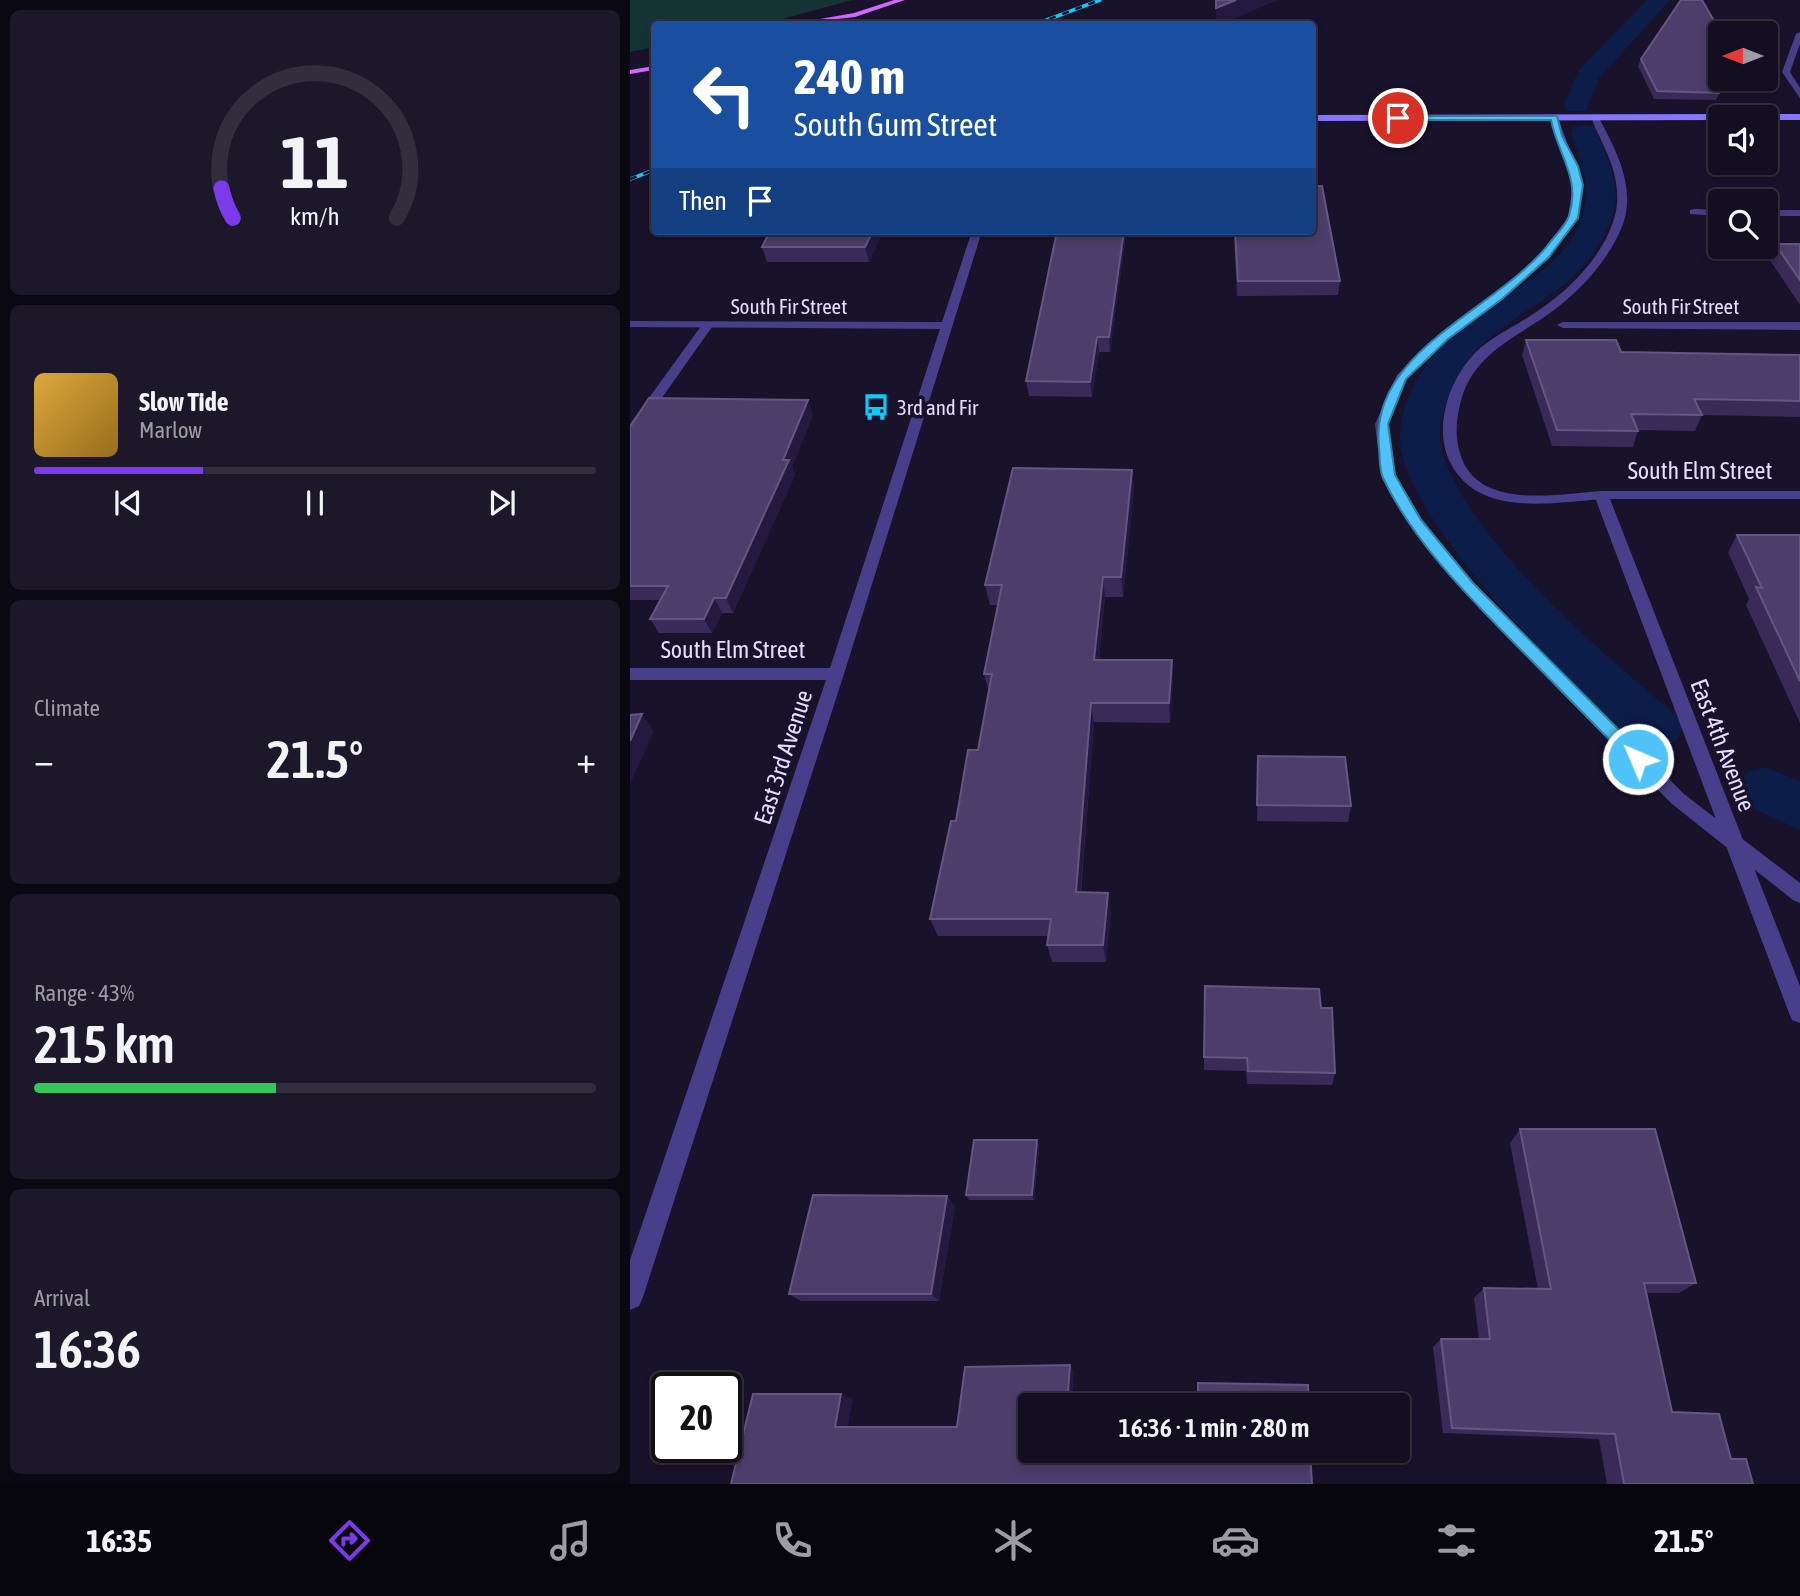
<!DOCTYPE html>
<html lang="en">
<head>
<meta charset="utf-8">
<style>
  body { margin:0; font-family:"Asap Condensed",sans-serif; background:#1c1729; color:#f1f3f6; height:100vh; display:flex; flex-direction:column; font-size:26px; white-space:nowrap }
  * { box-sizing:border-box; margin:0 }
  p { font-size:23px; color:#9d9ca5 }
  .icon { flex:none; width:38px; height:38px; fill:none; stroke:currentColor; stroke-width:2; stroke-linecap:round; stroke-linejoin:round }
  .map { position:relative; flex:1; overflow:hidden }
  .drawer { display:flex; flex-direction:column; gap:10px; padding:10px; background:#0a0812; width:630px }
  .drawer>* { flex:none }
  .guide { position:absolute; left:21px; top:21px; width:665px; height:214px; border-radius:7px; box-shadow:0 4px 10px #0003,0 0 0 2px #322e3e; background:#1a4fa0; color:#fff; overflow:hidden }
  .needle { width:46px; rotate:270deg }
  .controls { position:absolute; left:1078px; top:21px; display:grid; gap:14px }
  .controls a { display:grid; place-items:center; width:70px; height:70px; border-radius:7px; background:#130e20; box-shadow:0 4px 10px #0003,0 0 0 2px #322e3e; font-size:35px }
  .speed { position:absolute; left:21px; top:1372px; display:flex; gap:14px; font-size:35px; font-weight:700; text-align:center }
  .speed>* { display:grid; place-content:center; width:91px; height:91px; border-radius:50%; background:#130e20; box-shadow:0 4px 10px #0003,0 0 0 2px #322e3e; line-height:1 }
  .speed .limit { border:4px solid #111; border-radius:10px; background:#fff; color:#111 }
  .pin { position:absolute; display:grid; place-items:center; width:60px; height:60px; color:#fff; margin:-30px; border:4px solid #fff; border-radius:50%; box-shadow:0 2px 7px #0007 }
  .me { position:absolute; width:77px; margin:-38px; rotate:315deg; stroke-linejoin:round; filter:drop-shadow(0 0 5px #0008) }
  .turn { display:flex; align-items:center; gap:24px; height:147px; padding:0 28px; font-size:32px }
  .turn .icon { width:91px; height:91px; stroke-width:2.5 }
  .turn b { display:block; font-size:49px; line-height:60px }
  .then { display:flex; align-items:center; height:66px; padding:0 28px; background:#0003; gap:14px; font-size:26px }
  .big { font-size:52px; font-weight:600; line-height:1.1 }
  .drawer .card { flex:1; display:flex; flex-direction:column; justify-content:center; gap:10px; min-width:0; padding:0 24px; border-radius:10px; background:#1c1729 }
  .drawer .dial { align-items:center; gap:0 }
  .dial svg { height:182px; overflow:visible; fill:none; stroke:#322e3e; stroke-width:7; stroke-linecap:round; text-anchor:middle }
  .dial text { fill:#f1f3f6; stroke:none }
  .song { display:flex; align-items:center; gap:21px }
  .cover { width:84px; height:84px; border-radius:10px; background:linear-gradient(135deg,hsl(40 70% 55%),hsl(40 70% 35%)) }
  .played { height:7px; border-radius:4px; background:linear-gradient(90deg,#7c3aed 30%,#322e3e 30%) }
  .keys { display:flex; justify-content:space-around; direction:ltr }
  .heat { display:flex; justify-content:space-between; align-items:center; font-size:38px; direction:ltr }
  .charge { height:10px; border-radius:5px; background:linear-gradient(90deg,#34c759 43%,#322e3e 0) }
  .trip { position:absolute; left:388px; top:1393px; width:392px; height:70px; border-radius:7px; background:#130e20; box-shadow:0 4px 10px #0003,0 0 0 2px #322e3e; font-weight:600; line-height:70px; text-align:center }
  .tabs { display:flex; height:112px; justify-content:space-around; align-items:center; background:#08060d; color:#9d9ca5 }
  .tabs .icon { width:49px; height:49px }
  .tabs .on { color:#7c3aed }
  .tabs b { font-size:32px; color:#f1f3f6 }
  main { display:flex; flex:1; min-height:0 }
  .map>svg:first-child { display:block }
  .green { fill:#153335 }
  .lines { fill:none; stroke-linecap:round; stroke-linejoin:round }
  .canal { fill:#0d1d4a; fill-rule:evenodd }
  .lane { fill:#483e89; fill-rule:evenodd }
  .street { fill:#483e89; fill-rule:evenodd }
  .secondary { fill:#8776fc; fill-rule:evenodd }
  .primary { fill:#d267fc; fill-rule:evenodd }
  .rail-casing { stroke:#0ecbf9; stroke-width:3.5 }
  .rail { stroke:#19122b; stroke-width:2.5; stroke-dasharray:7; stroke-linecap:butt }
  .wall { fill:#392b58 }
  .shaded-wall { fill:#24193f }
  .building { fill:#4b3e6a; stroke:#635781; stroke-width:2 }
  .route { fill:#4fc3f7; stroke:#337fa1; stroke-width:2 }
  .labels { text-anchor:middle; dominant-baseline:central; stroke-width:7; stroke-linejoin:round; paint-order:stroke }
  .far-street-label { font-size:21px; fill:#e4ddfe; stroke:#19122b }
  .far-poi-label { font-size:21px; fill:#e4ddfe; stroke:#19122b; text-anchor:start }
  .street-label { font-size:24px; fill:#e4ddfe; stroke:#19122b }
</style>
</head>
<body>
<main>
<section class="drawer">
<div class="card dial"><svg viewBox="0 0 100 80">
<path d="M14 69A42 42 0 1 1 86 69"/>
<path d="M14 69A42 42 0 0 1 9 56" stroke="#7c3aed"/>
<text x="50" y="56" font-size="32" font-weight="700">11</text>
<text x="50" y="72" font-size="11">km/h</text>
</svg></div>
<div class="card">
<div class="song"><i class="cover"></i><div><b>Slow Tide</b><p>Marlow</p></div></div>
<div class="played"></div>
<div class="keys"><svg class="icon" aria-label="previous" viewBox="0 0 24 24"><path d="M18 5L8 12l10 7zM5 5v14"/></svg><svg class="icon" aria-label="pause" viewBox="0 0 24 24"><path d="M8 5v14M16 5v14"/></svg><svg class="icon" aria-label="next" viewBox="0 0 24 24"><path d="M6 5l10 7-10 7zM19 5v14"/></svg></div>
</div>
<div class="card"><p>Climate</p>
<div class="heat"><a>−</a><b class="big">21.5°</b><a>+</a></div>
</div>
<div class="card"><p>Range · 43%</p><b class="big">215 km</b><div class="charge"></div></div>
<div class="card"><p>Arrival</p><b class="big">16:36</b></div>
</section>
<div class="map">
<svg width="1170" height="1484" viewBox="0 0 1170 1484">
  <rect width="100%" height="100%" fill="#19122b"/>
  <path class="green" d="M0,0H222L134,24H24V47L0,52Z"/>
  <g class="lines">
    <g class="canal">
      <path d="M1017,0H1040L969,78L956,111H938L934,106L948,71Z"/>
      <path d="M954,125L964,127L967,133C976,154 986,176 986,199C986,210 981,220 977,229C952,290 890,306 847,350C834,362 827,378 820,395C813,410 807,429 811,446C831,535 976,656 1045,714L1053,728L1045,742C1039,744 1031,748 1025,747C998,744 952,691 932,671C886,625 773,506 770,441C768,394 808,342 843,317C887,286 944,263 955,205C960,181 948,155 941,133L944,127Z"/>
      <path d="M1135,767L1170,781V830L1116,805L1108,789L1116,773Z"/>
    </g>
    <g class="lane">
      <path d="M921,116L928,118L953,185L948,217L920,257L873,299L818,340L777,379L759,424L765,475L792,519L843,583L936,677L1054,794L1170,883V903L1163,900L1042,804L924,685L833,591L781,525L751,475L745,424L767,375L810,334L865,295L912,253L938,217L943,185Z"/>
      <path d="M962,116L969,118C986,150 1006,187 993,224C981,256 955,286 928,307C889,338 842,351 830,405C826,421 825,437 830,453C846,511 927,494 971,491L978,495L971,499C921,503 849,517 821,464C802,429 819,378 847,351C862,337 882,328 900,316C934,295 970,261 983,222C993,194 984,166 971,140C968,132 962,124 962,116Z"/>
      <path d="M1064,209L1090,210V216L1060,214V210Z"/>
      <rect x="1136" y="210" width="34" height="6"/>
      <path d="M74,322L84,324L5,436L0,437V424Z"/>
    </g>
    <g class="street">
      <path d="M1170,32V44L1160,72L1170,88V98L1152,72L1166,34Z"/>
      <path d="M342,231H352L214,674L13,1297L9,1306L0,1310V1260L196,680H0V668H200L310,329L0,327V321L312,322Z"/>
      <path d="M1170,322V330L933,328L927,325L933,322Z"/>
      <path d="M971,491H1170V499H980L1170,986V1023L1162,1020L1159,1013L964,495Z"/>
    </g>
    <g class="secondary">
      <path d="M1136,114H1170V120H1136L1132,117Z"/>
      <path d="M682,115L1090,114L1094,117L1090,120L682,121Z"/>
    </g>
    <g class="primary">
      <path d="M264,0H275L225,17L162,24L224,13Z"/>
      <path d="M24,66V70L0,74V70Z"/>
    </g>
    <defs>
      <g id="rail">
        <path d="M406,24L470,0"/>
        <path d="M0,179L24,170"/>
      </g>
    </defs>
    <use href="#rail" class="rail-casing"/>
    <use href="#rail" class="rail"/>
  </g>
  <g class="wall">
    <path d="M1011,59L1097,79L1086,100L1024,99L1008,66Z"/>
    <path d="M140,231H253L239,262H137L132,247Z"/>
    <path d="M427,231H682L710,281L708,295L607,296L604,235L496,234L480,352H469L462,397L399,396L396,381Z"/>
    <path d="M1145,244H1170V305L1139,259Z"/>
    <path d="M896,340L991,352L1170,355V417L1072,415L1065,431L1008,430L1003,447L922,446L892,355Z"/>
    <path d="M183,415L162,467L165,475L103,613H92L82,633H29L20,619L30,600H0V427Z"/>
    <path d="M502,470L504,490L493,597H475L469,660H542L543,680L540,723L464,722L451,892L481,910L476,962H422L417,945L419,936H308L300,919L326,821L348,750L359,692L354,674L368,605H360L355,585Z"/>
    <path d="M1107,535H1170V723L1116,605L1119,599L1098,552Z"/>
    <path d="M628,756L721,806L718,822L627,821Z"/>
    <path d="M691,1008L705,1073L702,1085L617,1084L616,1071L574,1070V1057Z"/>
    <path d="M890,1129L1066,1283L1049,1293H1016L1042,1412L1101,1459L1123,1484H977L969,1439L813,1433L803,1347L811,1339H849L844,1298L854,1288L908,1289L880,1143Z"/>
    <path d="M407,1140L409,1146L404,1200H339L336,1195Z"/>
    <path d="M325,1206L309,1301H171L159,1294Z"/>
  </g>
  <g class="shaded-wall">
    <path d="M606,0H648L592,24H586V8Z"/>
    <path d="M243,231H253L239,262L235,247Z"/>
    <path d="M494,231H496V234L480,352L479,337Z"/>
    <path d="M467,337L469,352L462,397L460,382Z"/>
    <path d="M178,400L183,415L162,467L165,475L103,613L96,598Z"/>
    <path d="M502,470L504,490L493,597L491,577Z"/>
    <path d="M473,577L475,597L467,679L464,660Z"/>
    <path d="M84,598L92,613L82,633L74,619Z"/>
    <path d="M542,660L543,680L540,723L539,703Z"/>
    <path d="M461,703L464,722L449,909L446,892Z"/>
    <path d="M12,714L24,731L1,782L0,780V741Z"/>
    <path d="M478,893L481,910L476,962L473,945Z"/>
    <path d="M407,1140L409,1146L404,1200L402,1195Z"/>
    <path d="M317,1196L325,1206L309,1301L301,1294Z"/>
    <path d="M440,1365L444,1371L442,1405H437Z"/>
    <path d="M211,1394L223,1399L217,1431L205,1427Z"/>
  </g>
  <g class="building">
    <path d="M586,0H606L586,8Z"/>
    <path d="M1051,0H1072L1091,33L1090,79H1096L1089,93L1027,91L1011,59Z"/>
    <path d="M682,186H692L710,281H608L605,231H682Z"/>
    <path d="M140,231H243L235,247H132Z"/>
    <path d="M427,231H494L479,337H467L460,382L396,381Z"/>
    <path d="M1145,244H1170V280Z"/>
    <path d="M896,340H986L991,352L1170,355V401L1064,399L1072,415L1001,414L1008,431L927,430Z"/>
    <path d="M19,398L178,400L153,460H159L96,598H84L74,619H20L38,586H0V427Z"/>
    <path d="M383,468L502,470L491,577H473L464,660H542L539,703H461L446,892L478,893L473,945H417L421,919H300L321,821H326L338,750H348L362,674H354L372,585H355Z"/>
    <path d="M1107,535H1170V681L1126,587L1132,588Z"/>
    <path d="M12,714L0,741V715Z"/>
    <path d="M628,756L715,757L721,806L627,805Z"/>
    <path d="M575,986L689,989L691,1008H702L705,1073L618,1071L617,1058L574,1057Z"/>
    <path d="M890,1129H1025L1066,1283H1014L1042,1412L1089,1414L1101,1459H1116L1123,1484H994L985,1434L822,1428L811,1339H860L854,1288L921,1289Z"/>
    <path d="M344,1140H407L402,1195H336Z"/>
    <path d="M183,1195L317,1196L301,1294H159Z"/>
    <path d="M440,1365L437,1405H401V1451H680L682,1484H101L123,1394H211L205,1427H327L335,1367Z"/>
    <path d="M568,1383L678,1385V1405H568Z"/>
  </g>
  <path class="route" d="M768,116H927L932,136L948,166L953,185L948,218L919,257L872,299L818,339L776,379L758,424L765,475L791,520L843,583L1014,755V764H1003C963,723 924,683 884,643C836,594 783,541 753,478C749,469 750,456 749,447C738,349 871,309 921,241C927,234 936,225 939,216C951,178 928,155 921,120H765Z"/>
  <defs>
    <symbol id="bus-bare" viewBox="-9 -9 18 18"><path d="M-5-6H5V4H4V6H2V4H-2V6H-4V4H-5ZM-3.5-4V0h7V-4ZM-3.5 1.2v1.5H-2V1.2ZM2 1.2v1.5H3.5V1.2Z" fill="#0ecbf9" stroke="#19122b" stroke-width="2.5" paint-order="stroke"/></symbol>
  </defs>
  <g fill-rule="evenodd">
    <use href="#bus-bare" x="227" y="388" width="38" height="38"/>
  </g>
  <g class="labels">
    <g class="far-street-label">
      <text x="159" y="306">South Fir Street</text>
      <text x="1051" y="306">South Fir Street</text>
    </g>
    <g class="far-poi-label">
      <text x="267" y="407">3rd and Fir</text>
    </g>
    <g class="street-label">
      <text x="1070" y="470">South Elm Street</text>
      <text x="103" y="649">South Elm Street</text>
      <text transform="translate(1093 745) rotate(69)">East 4th Avenue</text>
      <text transform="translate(153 757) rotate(-72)">East 3rd Avenue</text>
    </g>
  </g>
</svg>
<div class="controls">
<a><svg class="needle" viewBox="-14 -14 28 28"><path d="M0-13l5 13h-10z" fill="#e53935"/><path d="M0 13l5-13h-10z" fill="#9d9ca5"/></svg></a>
<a><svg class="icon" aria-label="sound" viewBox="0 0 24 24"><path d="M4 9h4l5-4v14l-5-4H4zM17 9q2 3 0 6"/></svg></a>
<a><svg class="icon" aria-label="search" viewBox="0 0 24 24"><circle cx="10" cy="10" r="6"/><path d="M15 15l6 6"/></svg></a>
</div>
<div class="speed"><div class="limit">20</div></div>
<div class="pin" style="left:768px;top:118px;background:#d93025"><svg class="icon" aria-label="arrive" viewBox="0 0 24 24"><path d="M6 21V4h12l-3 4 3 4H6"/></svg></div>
<svg class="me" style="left:1008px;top:759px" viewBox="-20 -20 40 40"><circle r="17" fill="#4fc3f7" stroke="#fff" stroke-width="3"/><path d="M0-11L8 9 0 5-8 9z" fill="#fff"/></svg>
<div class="trip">16:36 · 1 min · 280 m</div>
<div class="guide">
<div class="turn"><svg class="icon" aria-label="left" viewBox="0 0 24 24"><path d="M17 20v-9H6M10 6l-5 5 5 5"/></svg><div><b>240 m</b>South Gum Street</div></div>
<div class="then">Then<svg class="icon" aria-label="arrive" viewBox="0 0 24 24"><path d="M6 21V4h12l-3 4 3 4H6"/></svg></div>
</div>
</div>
</main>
<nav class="tabs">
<b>16:35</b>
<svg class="icon on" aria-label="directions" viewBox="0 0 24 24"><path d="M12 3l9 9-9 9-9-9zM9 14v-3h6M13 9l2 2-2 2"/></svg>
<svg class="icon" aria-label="music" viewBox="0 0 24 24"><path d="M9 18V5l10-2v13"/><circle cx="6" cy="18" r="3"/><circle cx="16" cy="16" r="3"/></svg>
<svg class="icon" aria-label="phone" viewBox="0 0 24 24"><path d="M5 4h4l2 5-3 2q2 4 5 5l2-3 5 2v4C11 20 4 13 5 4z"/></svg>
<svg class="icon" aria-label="climate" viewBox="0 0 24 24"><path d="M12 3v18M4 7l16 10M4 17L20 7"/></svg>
<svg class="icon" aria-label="car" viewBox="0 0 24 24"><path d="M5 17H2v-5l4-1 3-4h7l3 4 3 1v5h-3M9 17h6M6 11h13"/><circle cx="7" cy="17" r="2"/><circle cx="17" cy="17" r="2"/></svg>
<svg class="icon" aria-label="filters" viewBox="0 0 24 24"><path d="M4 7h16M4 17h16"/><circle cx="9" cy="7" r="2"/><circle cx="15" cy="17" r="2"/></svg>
<b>21.5°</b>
</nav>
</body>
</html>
